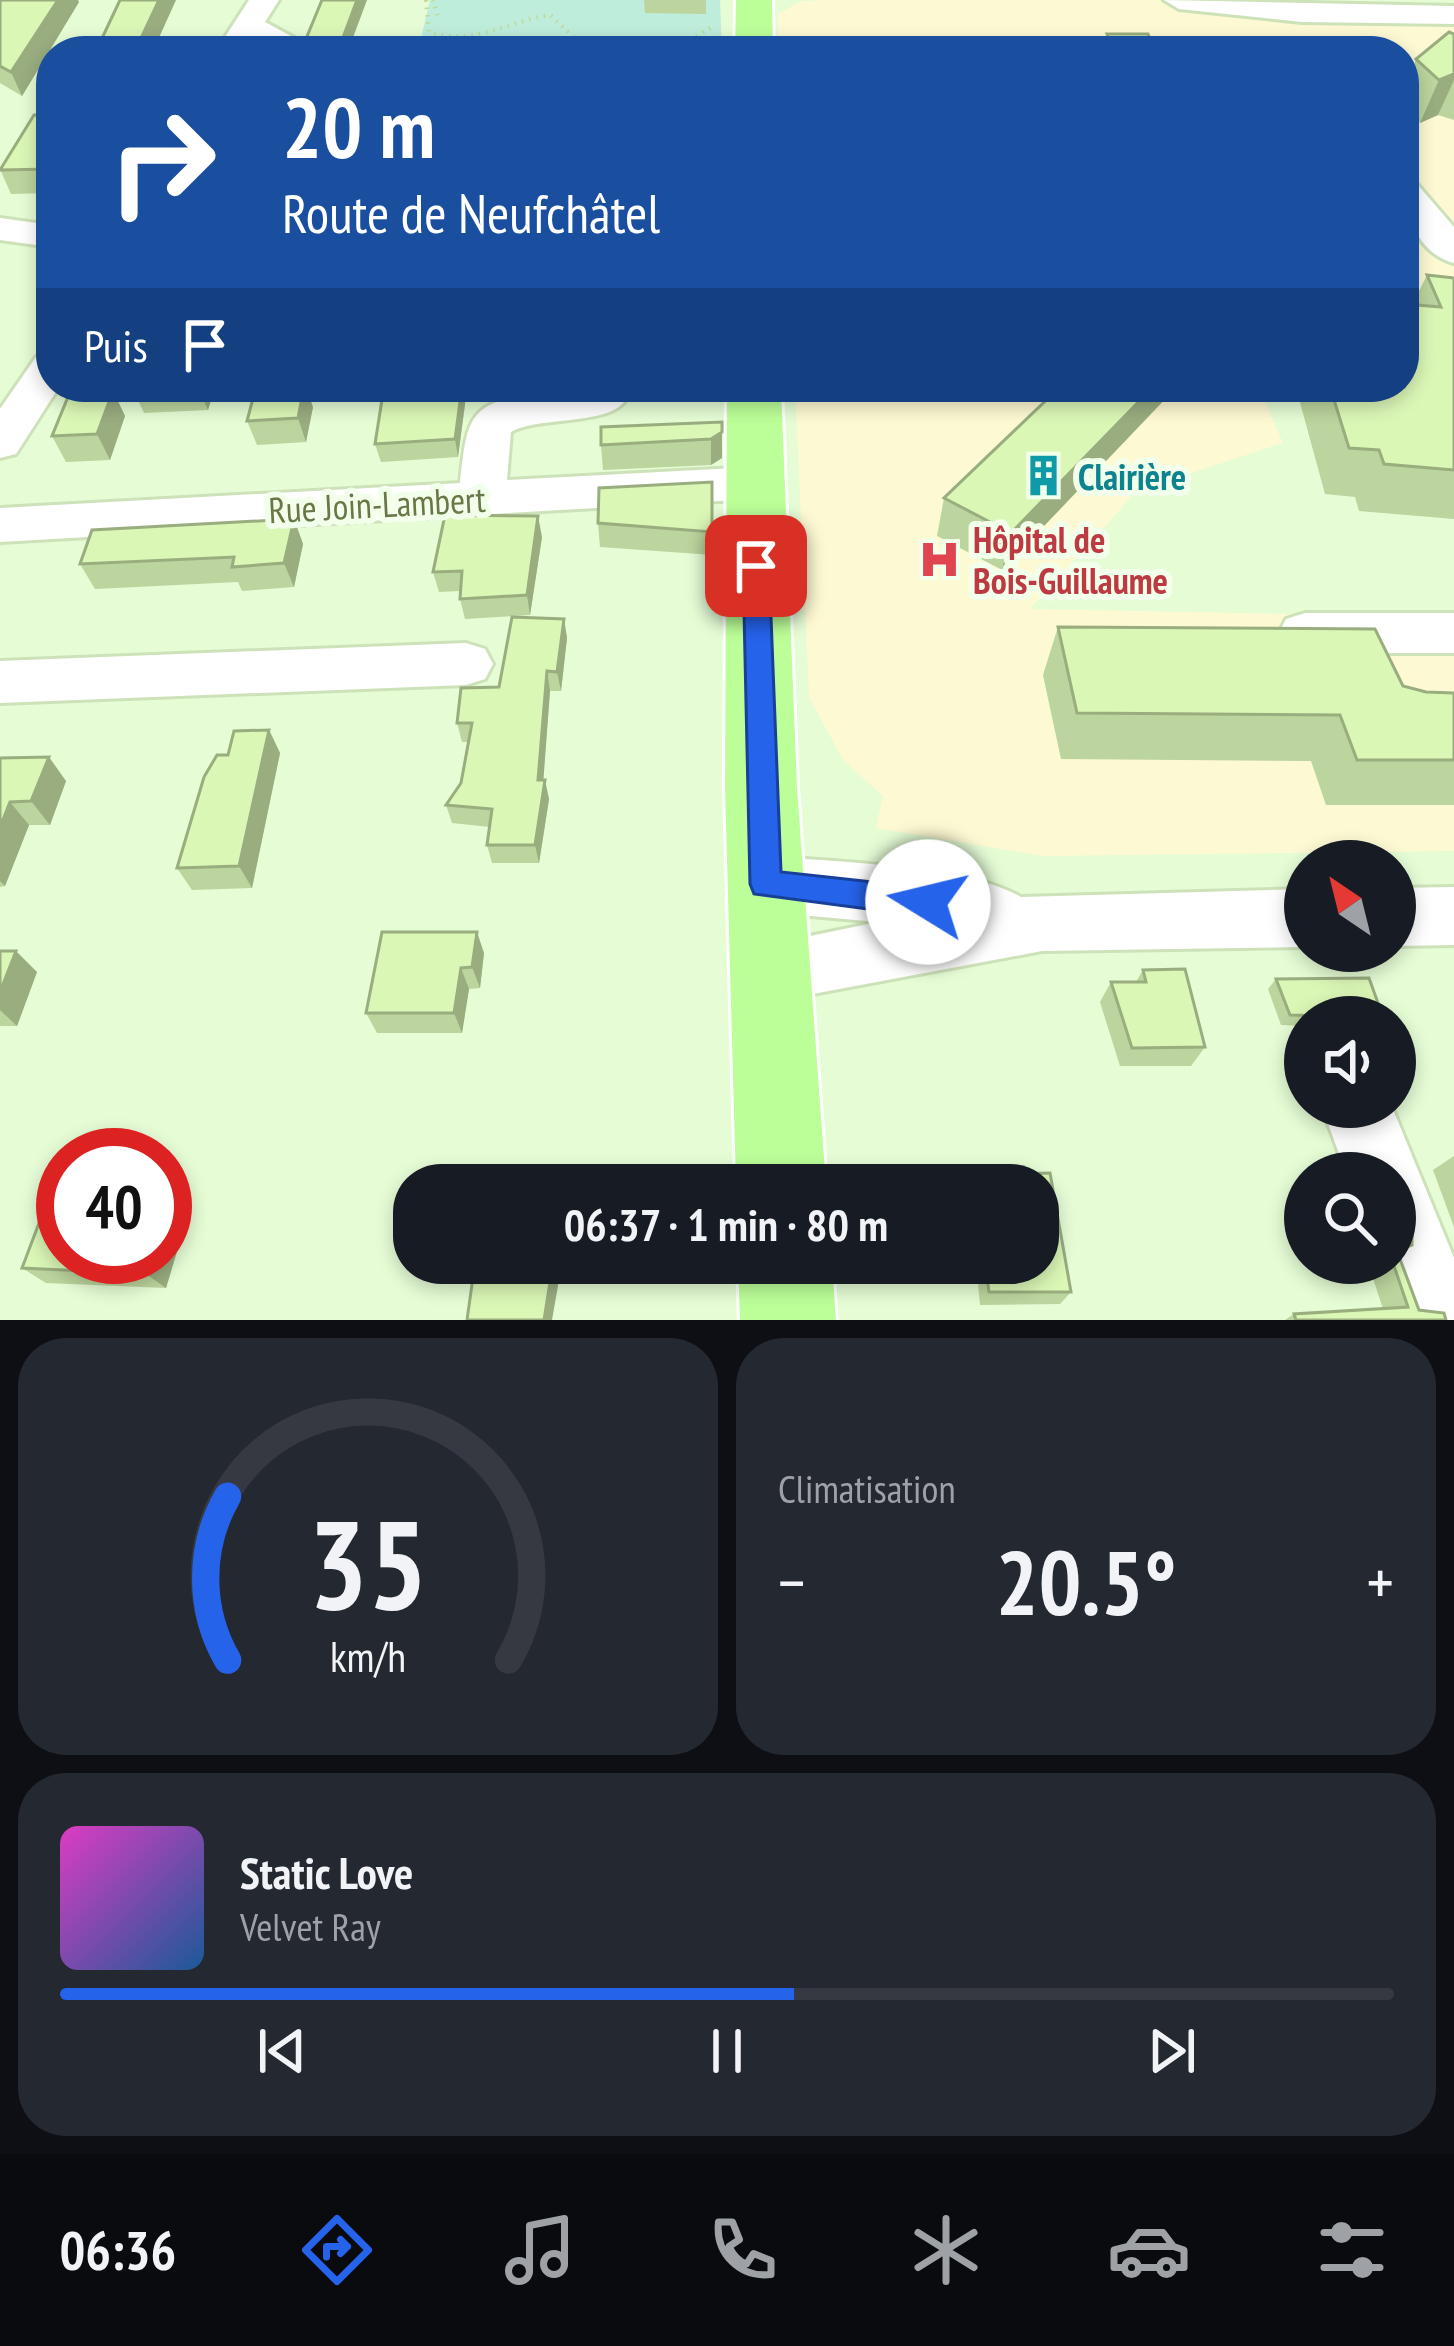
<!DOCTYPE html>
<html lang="fr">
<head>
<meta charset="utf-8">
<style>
  body { margin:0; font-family:"PT Sans Narrow",sans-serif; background:#242831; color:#f1f3f6; height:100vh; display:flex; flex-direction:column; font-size:45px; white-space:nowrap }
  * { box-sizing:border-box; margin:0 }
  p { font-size:39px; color:#9ea1a6 }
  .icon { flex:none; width:66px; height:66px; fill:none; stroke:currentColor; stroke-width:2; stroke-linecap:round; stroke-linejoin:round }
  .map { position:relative; height:1320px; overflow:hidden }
  .side { display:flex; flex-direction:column; gap:18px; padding:18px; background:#0d0f14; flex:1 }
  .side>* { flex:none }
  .banner { position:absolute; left:36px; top:36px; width:1383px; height:366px; border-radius:48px; box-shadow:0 6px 18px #0003; background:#1a4fa0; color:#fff; overflow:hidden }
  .needle { width:78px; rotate:325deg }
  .buttons { position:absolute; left:1284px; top:840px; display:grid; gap:24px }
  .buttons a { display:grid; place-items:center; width:132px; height:132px; border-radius:50%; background:#171b24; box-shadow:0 6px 18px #0003; font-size:60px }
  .speed { position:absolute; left:36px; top:1128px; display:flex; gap:24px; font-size:60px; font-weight:700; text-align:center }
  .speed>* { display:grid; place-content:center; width:156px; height:156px; border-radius:50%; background:#171b24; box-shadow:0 6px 18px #0003; line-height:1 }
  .speed .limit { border:18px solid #d22; background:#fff; color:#111 }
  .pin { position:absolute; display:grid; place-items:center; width:102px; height:102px; color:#fff; margin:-51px; border-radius:24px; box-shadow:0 6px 18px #0006 }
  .me { position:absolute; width:132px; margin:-66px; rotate:279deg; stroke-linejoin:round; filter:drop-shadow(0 0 9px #0008) }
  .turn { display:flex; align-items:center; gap:42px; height:252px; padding:0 48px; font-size:54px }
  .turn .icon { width:156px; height:156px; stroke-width:2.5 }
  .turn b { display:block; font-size:84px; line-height:102px }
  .then { display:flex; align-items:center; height:114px; padding:0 48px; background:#0003; gap:24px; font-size:45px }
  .big { font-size:90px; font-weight:800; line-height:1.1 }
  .side .tile { flex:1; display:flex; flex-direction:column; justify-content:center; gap:18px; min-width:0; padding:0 42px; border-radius:48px; background:#242831 }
  .side .dial { align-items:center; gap:0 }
  .dial svg { height:312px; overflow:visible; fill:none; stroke:#363941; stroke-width:7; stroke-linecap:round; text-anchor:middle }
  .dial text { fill:#f1f3f6; stroke:none }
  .song { display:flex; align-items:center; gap:36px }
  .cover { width:144px; height:144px; border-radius:18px; background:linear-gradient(135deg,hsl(310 70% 55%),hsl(210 70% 35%)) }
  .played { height:12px; border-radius:6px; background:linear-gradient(90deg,#2563eb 55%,#363941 55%) }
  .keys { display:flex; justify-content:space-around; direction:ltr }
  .heat { display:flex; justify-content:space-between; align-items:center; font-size:66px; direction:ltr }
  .side .tiles { flex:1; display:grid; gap:18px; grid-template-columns:1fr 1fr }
  .tile:last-child { grid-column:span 2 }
  .trip { position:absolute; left:393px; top:1164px; width:666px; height:120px; border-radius:48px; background:#171b24; box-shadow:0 6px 18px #0003; font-weight:800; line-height:120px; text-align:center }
  .tab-bar { display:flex; height:192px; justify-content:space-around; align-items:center; background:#090b0e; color:#9ea1a6 }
  .tab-bar .icon { width:84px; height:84px }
  .tab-bar .on { color:#2563eb }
  .tab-bar b { font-size:54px; color:#f1f3f6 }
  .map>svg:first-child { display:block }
  .residential { fill:#e5fcd5; fill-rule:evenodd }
  .medical { fill:#fdf9d3 }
  .green { fill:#beeddb }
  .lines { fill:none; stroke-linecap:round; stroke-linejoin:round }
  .minor-casing { stroke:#cee2b9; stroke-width:6 }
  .major-casing { stroke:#fff; stroke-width:6 }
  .path { stroke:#c0db99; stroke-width:4.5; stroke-dasharray:1.5 6; stroke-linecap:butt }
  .minor { fill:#fff; fill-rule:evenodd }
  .major { fill:#bcff98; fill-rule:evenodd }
  .wall { fill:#bcd49d }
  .shaded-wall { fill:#99ad7f }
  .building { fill:#dbf7b6; stroke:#99ad7f; stroke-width:3 }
  .route { fill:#2563eb; stroke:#184099; stroke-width:3 }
  .labels { text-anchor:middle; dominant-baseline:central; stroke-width:12; stroke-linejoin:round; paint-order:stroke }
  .culture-label { font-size:36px; font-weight:bold; fill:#0d838f; stroke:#f2ffea; text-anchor:start }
  .street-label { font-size:36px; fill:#657845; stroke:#f2ffea }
  .health-label { font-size:36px; font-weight:bold; fill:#be3a42; stroke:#f2ffea; text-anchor:start }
</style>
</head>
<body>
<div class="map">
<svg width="1454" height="1320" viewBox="0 0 1454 1320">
  <rect width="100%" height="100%" fill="#ecfee1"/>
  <path class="residential" d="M0,0H1454V1320H0ZM51,51H1404V387H51ZM1305,861H1395V951H1305ZM1305,1017H1395V1107H1305ZM63,1155H165V1257H63ZM1305,1173H1395V1263H1305ZM414,1185H1038V1263H414Z"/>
  <g class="medical">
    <path d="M827,0H1156L1454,23V304H1404V51H779L778,14L801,1Z"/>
    <path d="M795,387H1259L1283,443L1137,491L1030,609L1454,617V851L1043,856L876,828L883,796L843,760L809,697Z"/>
  </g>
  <path class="green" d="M430,0H720L722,51H418Z"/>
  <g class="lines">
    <defs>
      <g id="minor">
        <path d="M249,0H279L265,22L302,42L299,51H267L270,46L255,40L248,51H216Z"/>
        <path d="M1164,0L1454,6V24L1302,22L1179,9Z"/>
        <path d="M1404,181L1417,184L1454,227V263C1418,254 1404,214 1404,181Z"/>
        <path d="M0,218L51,225V247L0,240Z"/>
        <path d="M51,353V387H59L16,454L0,458V409L36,357Z"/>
        <path d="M585,387H629C630,429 540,414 511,432L507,480L754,467L771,472L778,483L771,494L754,499L0,542V508L460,483C467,418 468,400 541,394C556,392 574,393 585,387Z"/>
        <path d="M1305,613H1454V653H1305L1286,647L1279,633L1286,619Z"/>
        <path d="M466,643L485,649L493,664L485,679L466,685L0,703V661Z"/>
        <path d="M766,856C832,862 967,865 1021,897L1305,889V947L1042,951L770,1002L747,993L737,971L747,949L878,922L766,912L744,904L735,884L744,864Z"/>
        <path d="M1454,887V945L1395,946V888Z"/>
        <path d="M1322,1107H1392L1454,1258V1320H1401L1380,1263H1395V1173H1346Z"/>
      </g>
      <g id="major">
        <path d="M736,0H772L773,51H735Z"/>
        <path d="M727,387H781L797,787L826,1185H736L725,787Z"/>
        <path d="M738,1263H832L836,1320H740Z"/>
      </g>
    </defs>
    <use href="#minor" class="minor-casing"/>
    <use href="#major" class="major-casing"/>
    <g class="path">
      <path d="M425,0H433L438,16"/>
      <path d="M426,0L429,32C473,47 507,21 550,15L575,38L601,51"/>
      <path d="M462,43L481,51"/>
      <path d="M670,51L714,26"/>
    </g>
    <use href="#minor" class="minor"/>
    <use href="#major" class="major"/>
  </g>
  <g class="wall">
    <path d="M0,0L79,2L22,96L0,83Z"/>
    <path d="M644,0H706V14L645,13Z"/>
    <path d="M1454,34V120L1438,115L1420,123L1404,107V87L1416,59Z"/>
    <path d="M51,115V193L11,194L0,169Z"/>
    <path d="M1427,275L1454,278V519L1359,511L1355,497L1325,494L1298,395L1287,394L1285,387H1404L1412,305Z"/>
    <path d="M132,387H215L208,410L144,413Z"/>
    <path d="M468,387H563L469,390Z"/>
    <path d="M1060,387H1171L1168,396L1002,570L937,536L944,498Z"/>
    <path d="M467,389L458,457L381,462L375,444Z"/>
    <path d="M113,391L125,416L110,460L66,462L52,436Z"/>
    <path d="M313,407L306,442L257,445L247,421Z"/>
    <path d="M722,422V458L711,465L603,470L601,445Z"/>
    <path d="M712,482L713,555L600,547L598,523Z"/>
    <path d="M294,519L303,544L294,587L242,591L238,582L95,589L80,564Z"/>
    <path d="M542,537L530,615L465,619L460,599V591L439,592L433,572Z"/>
    <path d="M564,619L567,638L561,691H550L543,780L549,799L539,863H492L487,845L490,827L452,823L446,805L461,783L468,742H462L457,723L499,687Z"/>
    <path d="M1058,627L1403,686L1426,692L1454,693V805H1326L1311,761L1061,759L1043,675Z"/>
    <path d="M269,730L280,753L252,888L192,890L177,868L228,755Z"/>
    <path d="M0,758L66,781L50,825H29L5,886L0,887Z"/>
    <path d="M0,951L37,972L17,1026H0Z"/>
    <path d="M484,953L480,988L469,989L462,1033H377L366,1013Z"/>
    <path d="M1143,970L1205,1047L1191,1066H1120L1100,1002L1111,982H1136Z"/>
    <path d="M1276,979L1382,1017H1305V1026L1281,1025L1268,989Z"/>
    <path d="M1454,1156V1227L1433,1170Z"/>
    <path d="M1050,1173L1071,1292L1060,1304L980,1305L976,1263H1038V1185H998L1004,1174Z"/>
    <path d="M191,1205L166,1288L46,1283L22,1268Z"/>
    <path d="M1402,1240L1412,1245L1398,1254L1419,1310L1446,1320H1285L1294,1314L1383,1309L1368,1263H1395Z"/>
  </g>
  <g class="shaded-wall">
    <path d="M58,0H78L79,2L22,96L11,72Z"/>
    <path d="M159,0H176L153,51H135Z"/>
    <path d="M357,0H367L348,51H338Z"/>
    <path d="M1454,74V80L1438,115L1420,123L1439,80Z"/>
    <path d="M198,387H215L208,410Z"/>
    <path d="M304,387H306L313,407L306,442L298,418Z"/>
    <path d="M462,387H467V389L458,457L455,439Z"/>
    <path d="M1153,387H1171L1168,396L1002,570L1011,533Z"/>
    <path d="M113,391L125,416L110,460L97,434Z"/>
    <path d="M722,432V458L711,465V439Z"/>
    <path d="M538,516L542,537L530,615L527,595Z"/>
    <path d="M294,519L303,544L294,587L284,563Z"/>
    <path d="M564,619L567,638L561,691L557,672Z"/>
    <path d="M547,671L550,691L542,799L538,780Z"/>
    <path d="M269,730L280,753L252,888L239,866Z"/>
    <path d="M49,757L66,781L50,825L31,801Z"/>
    <path d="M545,780L549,799L539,863L535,845Z"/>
    <path d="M10,802L29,825L5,886L0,881V827Z"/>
    <path d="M477,932L484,953L480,988L472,967Z"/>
    <path d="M16,951L37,972L17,1026L0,1010V992Z"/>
    <path d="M461,968L469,989L462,1033L454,1013Z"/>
    <path d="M173,1189L191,1205L166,1288L146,1274L152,1257H165V1213Z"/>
    <path d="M553,1263H562L552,1320H544Z"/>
  </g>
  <g class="building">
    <path d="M0,0H58L11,72L0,66Z"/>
    <path d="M120,0H159L135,51H96Z"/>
    <path d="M322,0H357L338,51H301Z"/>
    <path d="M1449,32L1454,34V74L1439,80L1416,59Z"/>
    <path d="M1107,34H1148L1155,51H1094L1111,44Z"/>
    <path d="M34,115H51V169L0,170Z"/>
    <path d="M1427,275L1454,278V470L1384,464L1379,450L1349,448L1330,387H1404V304L1441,307Z"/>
    <path d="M256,387H304L298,418L247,421Z"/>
    <path d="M384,387H462L455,439L375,444Z"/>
    <path d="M1060,387H1153L1011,533L944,498Z"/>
    <path d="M113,391L97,434L52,436L70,392Z"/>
    <path d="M722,422V432L711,439L601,445V427Z"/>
    <path d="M712,482V532L598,523L599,488Z"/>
    <path d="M445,515L538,516L527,595L460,599L462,571L433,572Z"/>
    <path d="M294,519L284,563L232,567L234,557L80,564L92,530Z"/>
    <path d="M512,617L564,619L557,672L547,671L538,780H545L535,845H487L492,809L446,805L461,783L472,723H457L461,688L499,687Z"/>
    <path d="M1058,627L1375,629L1403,686L1426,692L1454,693V760H1357L1340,715L1077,713Z"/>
    <path d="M269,730L239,866L177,868L204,777L217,755H228L234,731Z"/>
    <path d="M49,757L31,801L10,802L0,827V758Z"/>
    <path d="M382,932H477L472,967L461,968L454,1013H366Z"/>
    <path d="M0,951H16L0,992Z"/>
    <path d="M1185,969L1205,1047L1132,1048L1111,982H1146L1143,970Z"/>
    <path d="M1369,978L1383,1017L1290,1015L1276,979Z"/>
    <path d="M1050,1173L1071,1292H989L985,1263H1038V1185H1005L1004,1174Z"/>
    <path d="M53,1186L63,1187V1257H152L146,1274L22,1268Z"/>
    <path d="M165,1188L173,1189L165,1213Z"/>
    <path d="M1395,1222L1402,1240L1396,1242H1395Z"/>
    <path d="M1412,1237V1245L1397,1251L1419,1310L1444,1313L1446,1320H1296L1294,1314L1408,1307L1393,1263H1395V1243Z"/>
    <path d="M475,1263H553L544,1320H467Z"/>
  </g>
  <path class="route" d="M756,557L769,566L781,872L928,888L940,892L944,902L940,912L928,917L754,894L750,884L743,566Z"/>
  <defs>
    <symbol id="building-bare" viewBox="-9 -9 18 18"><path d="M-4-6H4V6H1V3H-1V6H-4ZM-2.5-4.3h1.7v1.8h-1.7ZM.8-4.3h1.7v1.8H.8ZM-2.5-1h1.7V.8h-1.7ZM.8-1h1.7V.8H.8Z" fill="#0f9aa8" stroke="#f2ffea" stroke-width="2.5" paint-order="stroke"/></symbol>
    <symbol id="hospital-bare" viewBox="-9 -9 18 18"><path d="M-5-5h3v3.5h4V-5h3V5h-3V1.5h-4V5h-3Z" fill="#e0444e" stroke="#f2ffea" stroke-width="2.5" paint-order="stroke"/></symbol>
  </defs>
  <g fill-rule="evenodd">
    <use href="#building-bare" x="1014" y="446" width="59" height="59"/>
    <use href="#hospital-bare" x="910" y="530" width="59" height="59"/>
  </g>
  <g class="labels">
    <g class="culture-label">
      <text x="1078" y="476">Clairière</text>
    </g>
    <g class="street-label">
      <text transform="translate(377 504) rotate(-3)">Rue Join-Lambert</text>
    </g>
    <g class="health-label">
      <text x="973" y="539">Hôpital de<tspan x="973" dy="41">Bois-Guillaume</tspan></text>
    </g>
  </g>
</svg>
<div class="buttons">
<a><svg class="needle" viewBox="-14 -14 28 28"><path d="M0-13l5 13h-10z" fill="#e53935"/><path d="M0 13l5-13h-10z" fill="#9ea1a6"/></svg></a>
<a><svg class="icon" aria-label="sound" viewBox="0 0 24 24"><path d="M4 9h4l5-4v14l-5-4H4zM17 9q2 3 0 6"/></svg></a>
<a><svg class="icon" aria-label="search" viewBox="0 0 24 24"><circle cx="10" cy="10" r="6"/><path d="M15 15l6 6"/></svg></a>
</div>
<div class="speed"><div class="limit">40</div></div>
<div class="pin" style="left:756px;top:566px;background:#d93025"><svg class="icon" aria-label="arrive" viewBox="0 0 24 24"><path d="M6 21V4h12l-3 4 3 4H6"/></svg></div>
<svg class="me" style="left:928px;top:902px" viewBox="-20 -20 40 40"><circle r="19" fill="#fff"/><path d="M0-13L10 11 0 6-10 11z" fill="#2563eb"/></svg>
<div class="trip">06:37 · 1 min · 80 m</div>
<div class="banner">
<div class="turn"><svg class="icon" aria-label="right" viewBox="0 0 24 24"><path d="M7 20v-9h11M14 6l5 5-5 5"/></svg><div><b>20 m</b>Route de Neufchâtel</div></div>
<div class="then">Puis<svg class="icon" aria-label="arrive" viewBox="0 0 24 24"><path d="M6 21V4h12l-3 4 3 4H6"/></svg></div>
</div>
</div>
<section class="side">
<div class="tiles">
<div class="tile dial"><svg viewBox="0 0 100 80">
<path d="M14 69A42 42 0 1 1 86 69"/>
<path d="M14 69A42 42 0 0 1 14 27" stroke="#2563eb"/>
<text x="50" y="56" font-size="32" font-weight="700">35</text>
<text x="50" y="72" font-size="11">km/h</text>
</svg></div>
<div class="tile"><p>Climatisation</p>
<div class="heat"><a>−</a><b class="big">20.5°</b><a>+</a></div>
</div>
<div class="tile">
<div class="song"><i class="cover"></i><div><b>Static Love</b><p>Velvet Ray</p></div></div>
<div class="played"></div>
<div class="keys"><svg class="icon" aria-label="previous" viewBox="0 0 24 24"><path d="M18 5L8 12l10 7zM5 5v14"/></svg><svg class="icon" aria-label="pause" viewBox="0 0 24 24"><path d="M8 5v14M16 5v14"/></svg><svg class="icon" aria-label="next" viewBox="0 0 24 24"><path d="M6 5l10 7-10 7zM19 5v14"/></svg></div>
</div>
</div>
</section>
<nav class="tab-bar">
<b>06:36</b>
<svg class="icon on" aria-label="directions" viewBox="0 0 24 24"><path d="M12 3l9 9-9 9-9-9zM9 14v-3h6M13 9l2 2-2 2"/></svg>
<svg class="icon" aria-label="music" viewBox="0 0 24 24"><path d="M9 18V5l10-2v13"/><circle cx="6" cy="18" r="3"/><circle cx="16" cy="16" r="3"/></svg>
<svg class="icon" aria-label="phone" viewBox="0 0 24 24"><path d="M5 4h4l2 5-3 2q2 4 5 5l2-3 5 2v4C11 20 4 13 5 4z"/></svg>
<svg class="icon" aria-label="climate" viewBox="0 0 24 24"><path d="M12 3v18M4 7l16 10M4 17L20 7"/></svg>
<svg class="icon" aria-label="car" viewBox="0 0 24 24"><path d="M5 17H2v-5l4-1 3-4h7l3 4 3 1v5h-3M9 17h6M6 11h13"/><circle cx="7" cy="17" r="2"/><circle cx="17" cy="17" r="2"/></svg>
<svg class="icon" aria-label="filters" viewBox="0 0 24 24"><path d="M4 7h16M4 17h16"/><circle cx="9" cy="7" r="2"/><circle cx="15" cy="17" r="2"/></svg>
</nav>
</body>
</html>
